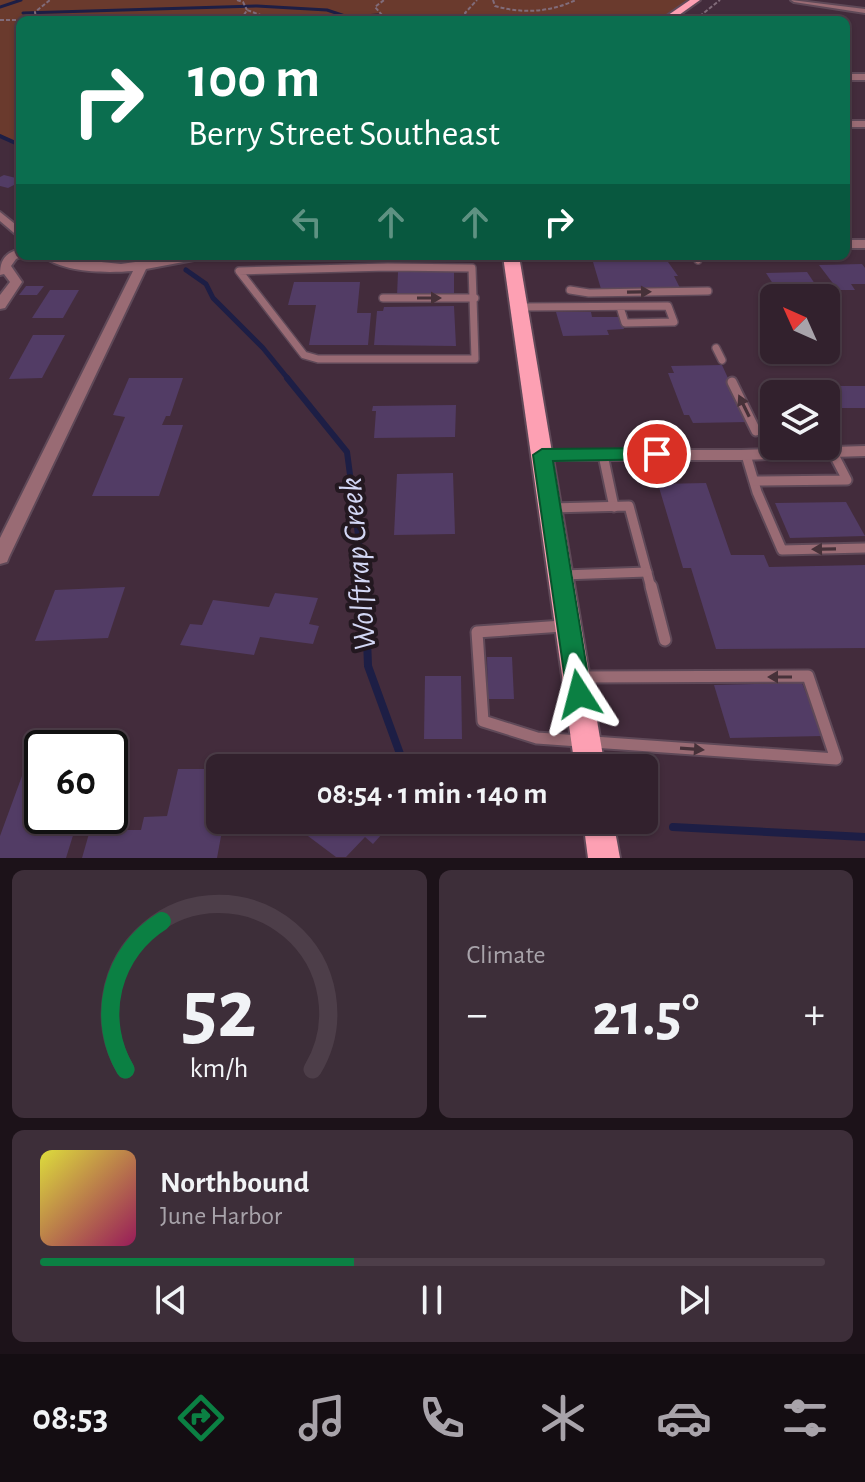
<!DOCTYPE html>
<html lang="en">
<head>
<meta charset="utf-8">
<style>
  body { margin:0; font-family:"Alegreya Sans",sans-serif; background:#3d2e39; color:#f1f3f6; height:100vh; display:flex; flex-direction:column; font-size:30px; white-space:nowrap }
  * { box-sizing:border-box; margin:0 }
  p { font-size:26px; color:#a8a3aa }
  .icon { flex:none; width:44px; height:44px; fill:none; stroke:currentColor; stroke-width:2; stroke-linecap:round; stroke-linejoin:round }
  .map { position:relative; height:858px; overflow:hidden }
  .side { display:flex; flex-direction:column; gap:12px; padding:12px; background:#1c1219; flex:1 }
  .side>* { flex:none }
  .guide { position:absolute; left:16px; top:16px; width:834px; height:244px; border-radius:12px; box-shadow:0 2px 6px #0004,0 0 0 2px #4d3e49; background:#0b6e4f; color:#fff; overflow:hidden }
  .needle { width:52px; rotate:315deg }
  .controls { position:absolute; left:760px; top:284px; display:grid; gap:16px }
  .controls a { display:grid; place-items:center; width:80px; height:80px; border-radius:12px; background:#32212d; box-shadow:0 2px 6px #0004,0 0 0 2px #4d3e49; font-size:40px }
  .speed { position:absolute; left:24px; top:730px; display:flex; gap:16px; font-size:40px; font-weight:700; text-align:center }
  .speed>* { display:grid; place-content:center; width:104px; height:104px; border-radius:50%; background:#32212d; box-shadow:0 2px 6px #0004,0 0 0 2px #4d3e49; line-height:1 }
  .speed .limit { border:4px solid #111; border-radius:12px; background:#fff; color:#111 }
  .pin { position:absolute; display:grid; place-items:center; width:68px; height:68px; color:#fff; margin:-34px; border:4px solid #fff; border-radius:50%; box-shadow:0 2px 8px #0007 }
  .me { position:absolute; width:88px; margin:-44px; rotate:351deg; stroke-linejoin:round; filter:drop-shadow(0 0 6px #0008) }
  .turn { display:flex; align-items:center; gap:28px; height:168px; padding:0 40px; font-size:36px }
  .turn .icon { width:104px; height:104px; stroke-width:2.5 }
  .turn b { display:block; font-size:56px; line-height:68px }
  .lanes { display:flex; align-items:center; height:76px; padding:0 40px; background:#0003; justify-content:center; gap:40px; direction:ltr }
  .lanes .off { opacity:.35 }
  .big { font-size:60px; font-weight:700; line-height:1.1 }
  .side .widget { flex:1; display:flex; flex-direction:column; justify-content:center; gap:12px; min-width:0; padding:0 28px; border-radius:12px; background:#3d2e39 }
  .side .dial { align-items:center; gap:0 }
  .dial svg { height:208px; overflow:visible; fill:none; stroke:#4d3e49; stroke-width:7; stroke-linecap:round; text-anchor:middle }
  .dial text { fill:#f1f3f6; stroke:none }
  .song { display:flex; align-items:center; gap:24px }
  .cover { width:96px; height:96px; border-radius:12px; background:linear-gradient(135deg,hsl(60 70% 55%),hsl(330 70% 35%)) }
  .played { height:8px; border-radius:4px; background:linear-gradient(90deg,#0b8043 40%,#4d3e49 40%) }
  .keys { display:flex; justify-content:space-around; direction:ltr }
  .heat { display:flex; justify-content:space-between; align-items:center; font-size:44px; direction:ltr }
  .side .tiles { flex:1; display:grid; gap:12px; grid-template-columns:1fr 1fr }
  .widget:last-child { grid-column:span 2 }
  .trip { position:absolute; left:206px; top:754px; width:452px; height:80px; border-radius:12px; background:#32212d; box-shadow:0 2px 6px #0004,0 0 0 2px #4d3e49; font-weight:700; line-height:80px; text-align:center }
  .tabs { display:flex; height:128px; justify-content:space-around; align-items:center; background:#140d12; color:#a8a3aa }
  .tabs .icon { width:56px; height:56px }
  .tabs .on { color:#0b8043 }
  .tabs b { font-size:36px; color:#f1f3f6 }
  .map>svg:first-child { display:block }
  .green { fill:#6a3a2d }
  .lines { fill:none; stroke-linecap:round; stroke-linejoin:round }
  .stream-far4 { stroke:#1d1e45; stroke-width:3 }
  .stream-far3 { stroke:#1d1e45; stroke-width:4 }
  .stream-far2 { stroke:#1d1e45; stroke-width:5 }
  .stream-far1 { stroke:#1d1e45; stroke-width:6 }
  .stream { stroke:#1d1e45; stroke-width:8 }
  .building { fill:#523c65 }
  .service-far2-casing { stroke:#5f4958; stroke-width:10 }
  .service-far1-casing { stroke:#5f4958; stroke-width:13 }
  .service-casing { stroke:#5f4958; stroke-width:15 }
  .minor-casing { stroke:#5f4958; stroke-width:4 }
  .tertiary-casing { stroke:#5f4958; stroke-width:4 }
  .primary-casing { stroke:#5f4958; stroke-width:4 }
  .path { stroke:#816c7a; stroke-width:2; stroke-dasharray:4 2; stroke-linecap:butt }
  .service-far2 { stroke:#996b74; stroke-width:7 }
  .service-far1 { stroke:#996b74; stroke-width:9 }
  .service { stroke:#996b74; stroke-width:11 }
  .minor { fill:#996b74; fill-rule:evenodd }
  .tertiary { fill:#996b74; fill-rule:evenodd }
  .primary { fill:#fda0b3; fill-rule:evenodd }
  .oneway { fill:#463139 }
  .route { fill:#0b8043; stroke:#07532c; stroke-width:2 }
  .labels { text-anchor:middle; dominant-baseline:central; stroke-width:8; stroke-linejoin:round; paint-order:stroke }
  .water-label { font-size:32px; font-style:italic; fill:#d3d7f5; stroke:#231820 }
</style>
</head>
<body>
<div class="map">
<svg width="865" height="858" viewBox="0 0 865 858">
  <rect width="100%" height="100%" fill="#432c3c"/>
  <path class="green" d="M0,0H696L666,20H20V144L0,138Z"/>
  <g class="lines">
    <g class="stream-far4">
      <path d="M0,7L21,0"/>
      <path d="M23,13L257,6L327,10L348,17L378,15"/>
    </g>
    <path class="stream-far3" d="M0,136L20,145"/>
    <path class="stream-far2" d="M186,270L206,284L213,298L263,348L289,380"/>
    <path class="stream-far1" d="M287,378L347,452L365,588"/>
    <g class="stream">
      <path d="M365,586L368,666L403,762L409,768"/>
      <path d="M490,820L538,823"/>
      <path d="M673,827L865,837"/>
    </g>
  </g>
  <g class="building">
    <path d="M4,175L20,179V182L8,188L0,186V177Z"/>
    <path d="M593,262H668L678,276H674L680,288L601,289Z"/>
    <path d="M862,264L865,268V284H851L855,290H838L819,265Z"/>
    <path d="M398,272H454V296H397Z"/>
    <path d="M807,272L819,290H777L766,273Z"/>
    <path d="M294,282H360L357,313H371L368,345H309L316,305H288Z"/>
    <path d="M26,286H44L37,295H19Z"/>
    <path d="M50,290H79L63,318H32Z"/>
    <path d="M454,306L456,346L374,345L377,311H383L384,307Z"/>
    <path d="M556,312H591L592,317H620L624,329L607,330L609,335L563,336Z"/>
    <path d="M33,335H65L42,378L9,379Z"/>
    <path d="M722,365L748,422L693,423L689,415H684L668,373H674L671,366Z"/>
    <path d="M129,378H183L170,416H166L162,425H183L159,496H92L125,417L113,415Z"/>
    <path d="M828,386H865V408H840Z"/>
    <path d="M456,405L455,437L374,438L376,411H372L373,406Z"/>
    <path d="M453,473L455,534L394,535L397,474Z"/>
    <path d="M706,483L731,555H764L769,567L865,565V648L716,649L691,568H683L658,484Z"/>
    <path d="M846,502L865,536L790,538L775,503Z"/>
    <path d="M125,587L108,638L35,641L55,590Z"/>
    <path d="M275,593L318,598L309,624L319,626L313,644L260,637L254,655L180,645L190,624L202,625L213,600L269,607Z"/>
    <path d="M487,657H512L514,699H488Z"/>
    <path d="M425,676H461L462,739H424Z"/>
    <path d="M802,683L823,736L730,738L714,685Z"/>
    <path d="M178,769H220V820H224L217,858H82L90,830H141L144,817L167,816Z"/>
    <path d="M22,776H42V816H79L66,858H0V836Z"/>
    <path d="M300,820H384L390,825L373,844L365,837L346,857H336L300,830Z"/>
  </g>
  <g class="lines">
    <defs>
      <g id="service-far2">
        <path d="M696,256L698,260"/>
        <path d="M388,267L472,268L475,359H318L304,355L239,271Z"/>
        <path d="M570,290L589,293L708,291"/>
        <path d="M383,298H475"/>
        <path d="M520,307L668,306L674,322L625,323L620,307"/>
        <path d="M716,348L722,360"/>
      </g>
      <g id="service-far1">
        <path d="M732,382L756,431"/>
        <path d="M603,455L614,507"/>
        <path d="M746,455L757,492L782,550L865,548"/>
        <path d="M755,481L847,480L832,451"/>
        <path d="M551,508L629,506L651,588"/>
        <path d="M563,575L647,572"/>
      </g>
      <g id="service">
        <path d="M651,586L665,640"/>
        <path d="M563,626L477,632L483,721L537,738L579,741"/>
        <path d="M581,677L808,676L836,759L593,742"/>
      </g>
      <g id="minor">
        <path d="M791,0L865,9V13L794,2Z"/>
        <rect x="846" y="74" width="19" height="6"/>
        <rect x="846" y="240" width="19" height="8"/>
        <path d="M20,249V256H23L16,259L11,266L22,282L5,308L0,309V295L10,282L4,274L0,275C0,260 5,253 20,249Z"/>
        <path d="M865,446V456L741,460H542L534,455L542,450H741Z"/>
      </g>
      <g id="tertiary">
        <rect x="846" y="121" width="19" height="6"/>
        <path d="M0,212L20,228V238L0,221Z"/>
        <path d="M42,256L121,264L178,256H200L194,260L146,269L9,557L7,562L0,564V538L133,271C105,273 65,273 42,256Z"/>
      </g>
      <g id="primary">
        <path d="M690,0H700L672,20H661Z"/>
        <path d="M503,256H519L605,768H575Z"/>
        <path d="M583,820H613L620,858H588Z"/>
      </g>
    </defs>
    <use href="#service-far2" class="service-far2-casing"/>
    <use href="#service-far1" class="service-far1-casing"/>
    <use href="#service" class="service-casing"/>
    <use href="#minor" class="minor-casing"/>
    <use href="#tertiary" class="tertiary-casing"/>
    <use href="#primary" class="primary-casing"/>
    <g class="path">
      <path d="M237,0L243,2L247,10"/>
      <path d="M493,0L495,6C523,14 550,12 576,0"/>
      <path d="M0,20H20"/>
      <path d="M21,20L36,18L35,12L50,0"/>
      <path d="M241,20L247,10L274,20"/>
      <path d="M373,20L383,16L375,7L384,0"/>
      <path d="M468,20L465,13L477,0"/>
      <path d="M695,20L720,0"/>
      <path d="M621,256L623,260"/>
    </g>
    <use href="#service-far2" class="service-far2"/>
    <use href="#service-far1" class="service-far1"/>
    <use href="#service" class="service"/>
    <use href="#minor" class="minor"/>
    <use href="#tertiary" class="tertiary"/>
    <use href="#primary" class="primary"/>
  </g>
  <defs><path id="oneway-solid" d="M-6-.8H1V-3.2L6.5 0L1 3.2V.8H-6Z" transform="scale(2)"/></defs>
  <g class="oneway">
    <use href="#oneway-solid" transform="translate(639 292) rotate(-1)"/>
    <use href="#oneway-solid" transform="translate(429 298)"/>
    <use href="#oneway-solid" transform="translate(744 406) rotate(-116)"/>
    <use href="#oneway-solid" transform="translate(824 549) rotate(179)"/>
    <use href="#oneway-solid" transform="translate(780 677) rotate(180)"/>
    <use href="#oneway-solid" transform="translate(692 749) rotate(4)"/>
  </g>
  <path class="route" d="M657,448L664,450L667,454L664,459L553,461L591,694L588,702L579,705L570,702L567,694L533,455L542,449Z"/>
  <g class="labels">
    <g class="water-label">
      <text transform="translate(358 564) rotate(-95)">Wolftrap Creek</text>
    </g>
  </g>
</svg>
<div class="controls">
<a><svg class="needle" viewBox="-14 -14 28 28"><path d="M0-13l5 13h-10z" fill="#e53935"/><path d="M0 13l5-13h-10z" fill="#a8a3aa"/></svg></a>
<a><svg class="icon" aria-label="layers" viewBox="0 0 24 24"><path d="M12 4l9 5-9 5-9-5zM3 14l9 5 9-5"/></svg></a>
</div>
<div class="speed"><div class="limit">60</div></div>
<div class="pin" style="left:657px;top:454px;background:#d93025"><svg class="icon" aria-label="arrive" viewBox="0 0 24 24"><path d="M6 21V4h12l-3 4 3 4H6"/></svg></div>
<svg class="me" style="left:579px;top:694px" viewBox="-20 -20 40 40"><path d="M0-17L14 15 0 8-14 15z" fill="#0b8043" stroke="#fff" stroke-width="4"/></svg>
<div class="trip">08:54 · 1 min · 140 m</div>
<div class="guide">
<div class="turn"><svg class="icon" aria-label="right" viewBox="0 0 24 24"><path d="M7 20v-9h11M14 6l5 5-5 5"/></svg><div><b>100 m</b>Berry Street Southeast</div></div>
<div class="lanes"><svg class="icon off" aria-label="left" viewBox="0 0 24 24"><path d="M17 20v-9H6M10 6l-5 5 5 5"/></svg><svg class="icon off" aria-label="ahead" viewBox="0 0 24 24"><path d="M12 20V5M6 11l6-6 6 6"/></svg><svg class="icon off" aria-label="ahead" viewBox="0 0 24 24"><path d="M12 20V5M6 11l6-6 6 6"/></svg><svg class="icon" aria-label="right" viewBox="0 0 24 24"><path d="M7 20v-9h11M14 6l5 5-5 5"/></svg></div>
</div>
</div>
<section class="side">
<div class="tiles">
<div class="widget dial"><svg viewBox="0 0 100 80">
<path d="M14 69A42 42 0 1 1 86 69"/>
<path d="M14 69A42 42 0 0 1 28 12" stroke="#0b8043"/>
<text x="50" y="56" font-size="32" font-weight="700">52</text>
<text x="50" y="72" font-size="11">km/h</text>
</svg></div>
<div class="widget"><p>Climate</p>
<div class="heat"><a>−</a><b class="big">21.5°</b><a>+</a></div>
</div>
<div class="widget">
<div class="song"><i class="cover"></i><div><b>Northbound</b><p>June Harbor</p></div></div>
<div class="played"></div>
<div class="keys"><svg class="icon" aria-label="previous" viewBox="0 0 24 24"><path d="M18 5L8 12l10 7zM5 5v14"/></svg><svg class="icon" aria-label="pause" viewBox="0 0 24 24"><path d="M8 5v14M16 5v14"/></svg><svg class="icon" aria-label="next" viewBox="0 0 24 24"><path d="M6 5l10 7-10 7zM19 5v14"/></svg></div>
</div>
</div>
</section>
<nav class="tabs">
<b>08:53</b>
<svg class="icon on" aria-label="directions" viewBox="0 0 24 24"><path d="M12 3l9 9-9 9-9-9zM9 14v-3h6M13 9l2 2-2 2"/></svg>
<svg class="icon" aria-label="music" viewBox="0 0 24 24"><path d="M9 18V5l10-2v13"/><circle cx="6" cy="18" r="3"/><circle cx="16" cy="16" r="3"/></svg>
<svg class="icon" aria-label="phone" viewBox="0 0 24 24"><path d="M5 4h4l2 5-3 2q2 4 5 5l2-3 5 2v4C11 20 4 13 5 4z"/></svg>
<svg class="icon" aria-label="climate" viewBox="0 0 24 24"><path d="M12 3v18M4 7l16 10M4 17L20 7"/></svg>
<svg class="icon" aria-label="car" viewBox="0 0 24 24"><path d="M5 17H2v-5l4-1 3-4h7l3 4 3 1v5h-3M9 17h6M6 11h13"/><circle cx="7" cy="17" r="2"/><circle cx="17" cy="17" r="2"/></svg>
<svg class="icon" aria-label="filters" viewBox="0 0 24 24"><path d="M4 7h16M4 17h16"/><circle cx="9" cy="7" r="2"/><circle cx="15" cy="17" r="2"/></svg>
</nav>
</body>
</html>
